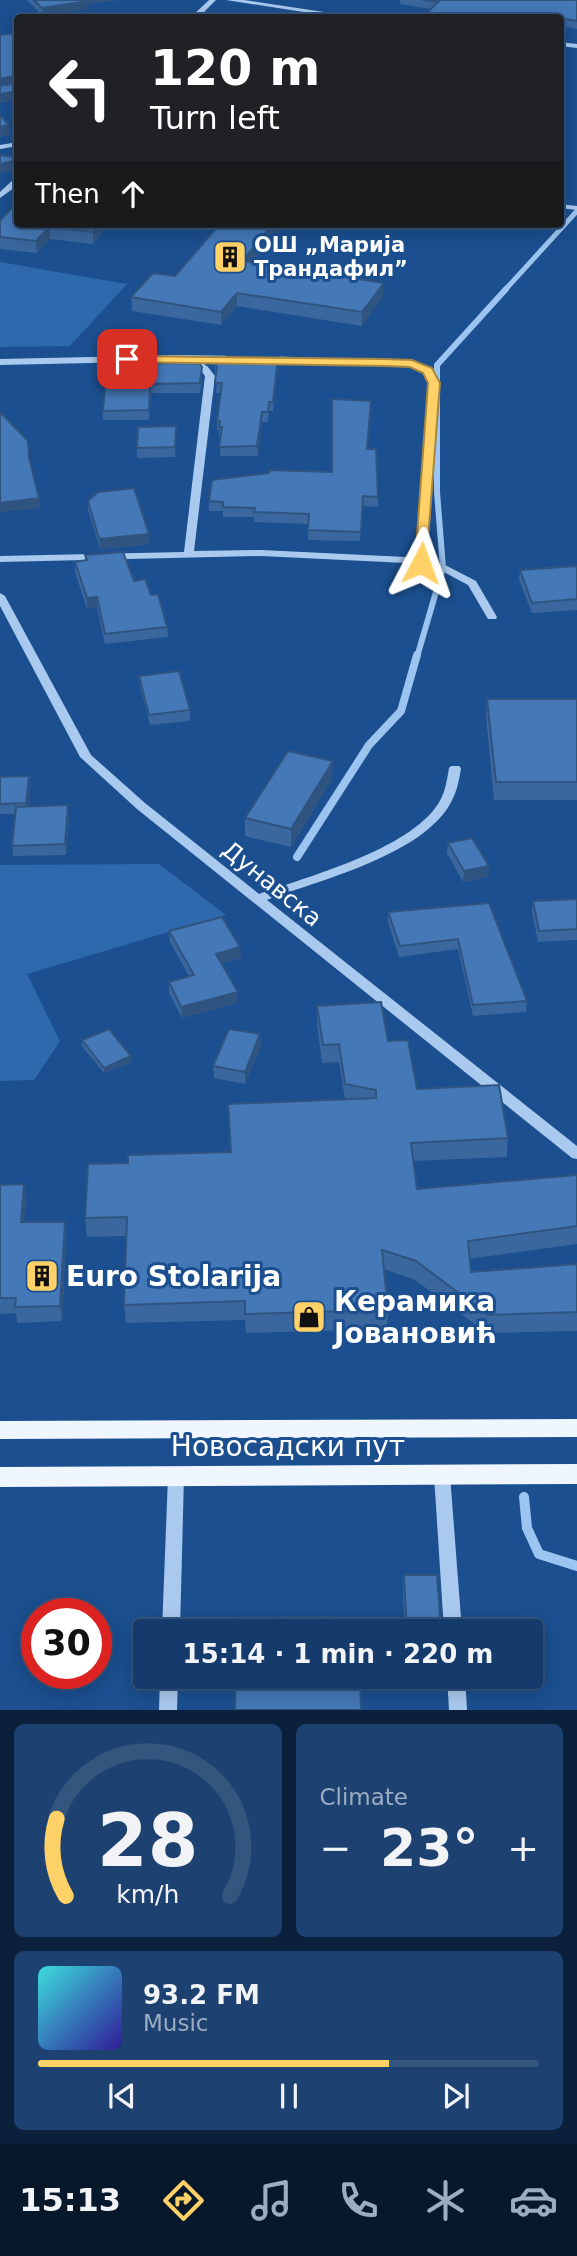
<!DOCTYPE html>
<html lang="en">
<head>
<meta charset="utf-8">
<style>
  body { margin:0; font-family:"DejaVu Sans",sans-serif; background:#1d4271; color:#f1f3f6; height:100vh; display:flex; flex-direction:column; font-size:26px; white-space:nowrap }
  * { box-sizing:border-box; margin:0 }
  p { font-size:23px; color:#9dadc1 }
  .icon { flex:none; width:38px; height:38px; fill:none; stroke:currentColor; stroke-width:2; stroke-linecap:round; stroke-linejoin:round }
  .map { position:relative; height:1710px; overflow:hidden }
  .sheet { display:flex; flex-direction:column; gap:14px; padding:14px; background:#0b203b; flex:1 }
  .sheet>* { flex:none }
  .top-card { position:absolute; left:14px; top:14px; width:550px; height:214px; border-radius:7px; box-shadow:0 4px 18px #0003,0 0 0 2px #33557e; background:#202124; color:#fff; overflow:hidden }
  .speed { position:absolute; left:21px; top:1598px; display:flex; gap:14px; font-size:35px; font-weight:700; text-align:center }
  .speed>* { display:grid; place-content:center; width:91px; height:91px; border-radius:50%; background:#143b6b; box-shadow:0 4px 18px #0003,0 0 0 2px #33557e; line-height:1 }
  .speed .limit { border:10px solid #d22; background:#fff; color:#111 }
  .pin { position:absolute; display:grid; place-items:center; width:60px; height:60px; color:#fff; margin:-30px; border-radius:14px; box-shadow:0 4px 10px #0006 }
  .me { position:absolute; width:77px; margin:-38px; rotate:4deg; stroke-linejoin:round; filter:drop-shadow(0 0 5px #0008) }
  .turn { display:flex; align-items:center; gap:24px; height:147px; padding:0 21px; font-size:32px }
  .turn .icon { width:91px; height:91px; stroke-width:2.5 }
  .turn b { display:block; font-size:49px; line-height:60px }
  .then { display:flex; align-items:center; height:66px; padding:0 21px; background:#0003; gap:14px; font-size:26px }
  .big { font-size:52px; font-weight:600; line-height:1.1 }
  .sheet .widget { flex:1; display:flex; flex-direction:column; justify-content:center; gap:10px; min-width:0; padding:0 24px; border-radius:10px; background:#1d4271 }
  .sheet .dial { align-items:center; gap:0 }
  .dial svg { height:182px; overflow:visible; fill:none; stroke:#33557e; stroke-width:7; stroke-linecap:round; text-anchor:middle }
  .dial text { fill:#f1f3f6; stroke:none }
  .song { display:flex; align-items:center; gap:21px }
  .cover { width:84px; height:84px; border-radius:10px; background:linear-gradient(135deg,hsl(180 70% 55%),hsl(250 70% 35%)) }
  .played { height:7px; border-radius:4px; background:linear-gradient(90deg,#ffd166 70%,#33557e 70%) }
  .keys { display:flex; justify-content:space-around; direction:ltr }
  .heat { display:flex; justify-content:space-between; align-items:center; font-size:38px; direction:ltr }
  .sheet .tiles { flex:1; display:grid; gap:14px; grid-template-columns:1fr 1fr }
  .widget:last-child { grid-column:span 2 }
  .trip { position:absolute; left:133px; top:1619px; width:410px; height:70px; border-radius:7px; background:#143b6b; box-shadow:0 4px 18px #0003,0 0 0 2px #33557e; font-weight:600; line-height:70px; text-align:center }
  .menu { display:flex; height:112px; justify-content:space-around; align-items:center; background:#08182b; color:#9dadc1 }
  .menu .icon { width:49px; height:49px }
  .menu .active { color:#ffd166 }
  .menu b { font-size:32px; color:#f1f3f6 }
  .map>svg:first-child { display:block }
  .green { fill:#2e69ad }
  .lines { fill:none; stroke-linecap:round; stroke-linejoin:round }
  .stream-far3 { stroke:#9cc4f0; stroke-width:5 }
  .stream-far2 { stroke:#9cc4f0; stroke-width:6 }
  .stream-far1 { stroke:#9cc4f0; stroke-width:8 }
  .stream { stroke:#9cc4f0; stroke-width:10 }
  .minor { fill:#a9c9ee; fill-rule:evenodd }
  .major { fill:#f0f6ff; fill-rule:evenodd }
  .wall { fill:#3a679d }
  .shaded-wall { fill:#305480 }
  .building { fill:#4478b7; stroke:#305480; stroke-width:2 }
  .route { fill:#ffd166; stroke:#a68842; stroke-width:2 }
  .labels { text-anchor:middle; dominant-baseline:central; stroke-width:6; stroke-linejoin:round; paint-order:stroke }
  .far-poi-label { font-size:21px; font-weight:bold; fill:#fff; stroke:#1b4f8f; text-anchor:start }
  .street-label { font-size:24px; fill:#fff; stroke:#1b4f8f }
  .near-poi-label { font-size:28px; font-weight:bold; fill:#fff; stroke:#1b4f8f; text-anchor:start }
  .near-street-label { font-size:28px; fill:#fff; stroke:#1b4f8f }
</style>
</head>
<body>
<div class="map">
<svg width="577" height="1710" viewBox="0 0 577 1710">
  <rect width="100%" height="100%" fill="#1b4f8f"/>
  <g class="green">
    <path d="M0,262L127,284L70,346L0,347Z"/>
    <path d="M159,864L226,915L27,974L60,1041L34,1080L0,1081V865Z"/>
  </g>
  <g class="lines">
    <path class="stream-far3" d="M505,290L577,211"/>
    <path class="stream-far2" d="M417,657L443,568L437,492V365L506,289"/>
    <path class="stream-far1" d="M297,857L369,745L401,711L417,655"/>
    <path class="stream" d="M524,1497L527,1528L539,1554L577,1566"/>
    <g class="minor">
      <path d="M209,0H216L198,18H190Z"/>
      <path d="M226,0H244L364,18H342Z"/>
      <path d="M147,16H176L179,18H144Z"/>
      <path d="M560,42L577,44V48L560,46Z"/>
      <path d="M18,142V146L0,149V145Z"/>
      <path d="M15,178H18V185L0,198V192Z"/>
      <path d="M560,204L577,206V210L560,208Z"/>
      <path d="M182,355L241,356L246,359L241,362L200,361L208,367L215,376L194,551L261,550L406,557L416,559L429,383L424,373L410,367L262,362L257,359L262,356L412,361L431,369L439,383L426,561L447,566L476,581L497,617L496,619H488L468,585L440,570L406,563L261,556L0,562V556L184,552L205,376L199,368L182,361L0,365V359Z"/>
      <path d="M0,593L5,596L91,755L145,803L259,894C309,876 408,850 438,804C445,794 447,780 449,768L451,766H459L461,768C459,782 456,796 447,809C414,857 320,880 267,900L577,1146V1159L572,1158L137,809L80,757L0,606Z"/>
      <path d="M442,1468L448,1470L450,1475L462,1631H444L434,1475L436,1470Z"/>
      <path d="M176,1469L182,1471L184,1476L180,1631H162L168,1476L170,1471Z"/>
      <path d="M160,1676H178L177,1710H159Z"/>
      <path d="M447,1676H465L467,1710H449Z"/>
    </g>
    <g class="major">
      <path d="M577,1419V1437L0,1439V1421Z"/>
      <path d="M577,1464V1484L0,1487V1467Z"/>
    </g>
  </g>
  <g class="wall">
    <path d="M27,0H117L88,4V9L42,15Z"/>
    <path d="M400,0H577V29L560,26V18L431,9L400,4Z"/>
    <path d="M0,221L18,224H110L93,244L50,239L37,253L0,249Z"/>
    <path d="M284,224L252,263L383,296L362,326L237,306L221,325L132,311L131,297Z"/>
    <path d="M215,363L278,366L273,411H269L268,422H262L258,456H220L221,437H219V430H217V421L221,393H216L217,374L215,372Z"/>
    <path d="M107,364L202,377L200,393H151L149,420H103V411Z"/>
    <path d="M371,401L367,449L378,497V507L362,506L360,541L308,540V524L254,522V517H223V511H209V501L332,472Z"/>
    <path d="M176,436L175,457L137,458V448Z"/>
    <path d="M88,501L150,544L100,549L88,510Z"/>
    <path d="M85,555L134,581L151,595L167,627L168,637L105,644L97,607L87,609L75,572V562L85,561Z"/>
    <path d="M577,566V610L532,613L519,580L520,570Z"/>
    <path d="M139,676L190,710V721L150,725L140,686Z"/>
    <path d="M487,699H577V800H494L486,717Z"/>
    <path d="M29,776L30,787L28,806L69,816L66,855L13,856L12,846L15,814H0V777Z"/>
    <path d="M332,779L291,847L245,836V818Z"/>
    <path d="M448,843L488,877L463,882L447,853Z"/>
    <path d="M577,899V940L538,942L532,912L533,901Z"/>
    <path d="M489,903L527,1001L526,1012L473,1016L458,949L399,957L388,922V912Z"/>
    <path d="M169,931L240,947L241,958L221,963L238,992V1003L182,1018L169,993V982L189,976L170,942Z"/>
    <path d="M317,1006L388,1041L417,1089L508,1138L507,1157L413,1161L417,1189L577,1175V1244L469,1259L471,1272L577,1264V1331L487,1333L415,1280L384,1269L388,1310L387,1329L246,1333L245,1320L126,1323L124,1305L126,1236L87,1237L85,1218L128,1163L230,1152L228,1104L345,1099L339,1062L322,1063L317,1024Z"/>
    <path d="M260,1034L261,1046L245,1084L214,1078L213,1066Z"/>
    <path d="M82,1040L131,1056L132,1062L104,1073L82,1046Z"/>
    <path d="M24,1184L26,1200L24,1222H65L66,1237L62,1321L17,1323L16,1313L0,1314V1185Z"/>
    <path d="M404,1575L441,1631H405L403,1594Z"/>
  </g>
  <g class="shaded-wall">
    <path d="M84,0H117L88,4V9L42,15V8Z"/>
    <path d="M17,75L18,84L0,88V79Z"/>
    <path d="M18,91V101L0,103V94Z"/>
    <path d="M9,125L10,135L0,137V127Z"/>
    <path d="M14,161L15,170L0,173V164Z"/>
    <path d="M99,224H110L93,244V232Z"/>
    <path d="M273,224H284L242,274V261Z"/>
    <path d="M49,227L50,239L37,253L36,241Z"/>
    <path d="M384,283L383,296L362,326V312Z"/>
    <path d="M237,293V306L221,325V312Z"/>
    <path d="M278,357V366L273,411V402Z"/>
    <path d="M262,412V422L258,456L257,446Z"/>
    <path d="M39,498L40,508L0,512V503Z"/>
    <path d="M149,534L150,544L100,549L99,539Z"/>
    <path d="M97,597V607L87,609V598Z"/>
    <path d="M333,761L332,779L291,847V829Z"/>
    <path d="M29,776L30,787L27,814L26,803Z"/>
    <path d="M68,805L69,816L66,855L65,844Z"/>
    <path d="M489,866L488,877L463,882L464,871Z"/>
    <path d="M240,947L241,958L216,965V954Z"/>
    <path d="M238,992V1003L182,1018L181,1007Z"/>
    <path d="M260,1034L261,1046L245,1084V1072Z"/>
    <path d="M131,1056L132,1062L104,1073V1068Z"/>
    <path d="M24,1184L26,1200L23,1238L21,1222Z"/>
    <path d="M65,1222L66,1237L62,1321L60,1306Z"/>
  </g>
  <g class="building">
    <path d="M34,0H87L88,1L42,8Z"/>
    <path d="M423,0H577V21L560,18L552,17L422,18L438,2Z"/>
    <path d="M18,33V75L0,79V35Z"/>
    <path d="M18,83V91L0,94V86Z"/>
    <path d="M0,115L9,125L0,127Z"/>
    <path d="M0,155L14,157V161L0,164Z"/>
    <path d="M18,201V224H99L93,232L49,227L36,241L0,237V221Z"/>
    <path d="M220,224H273L242,261L384,283L362,312L237,293L221,312L131,297L153,273L175,276Z"/>
    <path d="M227,356L278,357L273,402H269L268,412H262L257,446L219,447L222,427H219L220,421H217L222,383H215L217,367L215,363L226,362Z"/>
    <path d="M199,363L202,367L200,383L150,384L149,410L103,411L107,364Z"/>
    <path d="M332,399L371,401L367,449H376L378,497L363,496L361,532L308,530L309,514L254,512L255,508L223,507V502L209,501L212,480L269,473V470L332,472Z"/>
    <path d="M0,412L28,441L29,458L39,498L0,503Z"/>
    <path d="M176,426L175,447L137,448L138,427Z"/>
    <path d="M134,488L149,534L99,539L88,501L98,492Z"/>
    <path d="M123,552L134,581L145,579L151,595L158,594L167,627L105,634L97,597L87,598L75,562L87,560L85,555Z"/>
    <path d="M577,566V599L532,603L520,570Z"/>
    <path d="M179,671L190,710L149,715L139,676Z"/>
    <path d="M487,699H577V782H496Z"/>
    <path d="M288,751L333,761L291,829L245,818Z"/>
    <path d="M29,776L26,803L0,804V777Z"/>
    <path d="M68,805L65,844L12,846L16,807Z"/>
    <path d="M472,838L489,866L464,871L448,843Z"/>
    <path d="M577,899V929L539,931L533,901Z"/>
    <path d="M489,903L527,1001L473,1005L458,939L400,946L388,912Z"/>
    <path d="M222,917L240,947L216,954L238,992L181,1007L169,982L194,975L169,931Z"/>
    <path d="M381,1002L388,1041L408,1040L417,1089L499,1085L508,1138L411,1143L417,1189L577,1175V1226L468,1241L471,1272L577,1264V1312L488,1315L416,1261L382,1250L388,1310L245,1314V1301L124,1305L127,1217L85,1218L88,1164L128,1163V1155L231,1152L228,1104L376,1098V1090L345,1084L339,1044L323,1045L317,1006Z"/>
    <path d="M109,1029L131,1056L104,1068L82,1040Z"/>
    <path d="M229,1029L260,1034L245,1072L213,1066Z"/>
    <path d="M24,1184L21,1222H65L60,1306L15,1307L16,1298H0V1185Z"/>
    <path d="M404,1575H437L441,1631H407Z"/>
    <path d="M333,1617L334,1631H236L237,1618Z"/>
    <path d="M236,1676H360L361,1710H235Z"/>
  </g>
  <path class="route" d="M127,356L385,359L412,360L432,368L440,383L426,566H417L415,563L428,383L423,373L410,367L385,366L123,362L121,359Z"/>
  <defs>
    <symbol id="building-square" viewBox="-11 -11 22 22"><rect x="-9" y="-9" width="18" height="18" rx="4" fill="#ffd166" stroke="#1b4f8f"/><path d="M-4-6H4V6H1V3H-1V6H-4ZM-2.5-4.3h1.7v1.8h-1.7ZM.8-4.3h1.7v1.8H.8ZM-2.5-1h1.7V.8h-1.7ZM.8-1h1.7V.8H.8Z" fill="#111"/></symbol>
    <symbol id="shop-square" viewBox="-11 -11 22 22"><rect x="-9" y="-9" width="18" height="18" rx="4" fill="#ffd166" stroke="#1b4f8f"/><path d="M-5-2.5h2.3a2.7 3.5 0 0 1 5.4 0H5L5.5 6h-11ZM-1.5-2.5h3a1.5 2.3 0 0 0-3 0Z" fill="#111"/></symbol>
  </defs>
  <g fill-rule="evenodd">
    <use href="#building-square" x="211" y="238" width="38" height="38"/>
    <use href="#building-square" x="23" y="1257" width="38" height="38"/>
    <use href="#shop-square" x="290" y="1298" width="38" height="38"/>
  </g>
  <g class="labels">
    <g class="far-poi-label">
      <text x="254" y="245">ОШ „Марија<tspan x="254" dy="24">Трандафил”</tspan></text>
    </g>
    <g class="street-label">
      <text transform="translate(272 884) rotate(39)">Дунавска</text>
    </g>
    <g class="near-poi-label">
      <text x="66" y="1276">Euro Stolarija</text>
      <text x="334" y="1301">Керамика<tspan x="334" dy="32">Јовановић</tspan></text>
    </g>
    <g class="near-street-label">
      <text x="288" y="1446">Новосадски пут</text>
    </g>
  </g>
</svg>
<div class="speed"><div class="limit">30</div></div>
<div class="pin" style="left:127px;top:359px;background:#d93025"><svg class="icon" aria-label="arrive" viewBox="0 0 24 24"><path d="M6 21V4h12l-3 4 3 4H6"/></svg></div>
<svg class="me" style="left:421px;top:563px" viewBox="-20 -20 40 40"><path d="M0-17L14 15 0 8-14 15z" fill="#ffd166" stroke="#fff" stroke-width="4"/></svg>
<div class="trip">15:14 · 1 min · 220 m</div>
<div class="top-card">
<div class="turn"><svg class="icon" aria-label="left" viewBox="0 0 24 24"><path d="M17 20v-9H6M10 6l-5 5 5 5"/></svg><div><b>120 m</b>Turn left</div></div>
<div class="then">Then<svg class="icon" aria-label="ahead" viewBox="0 0 24 24"><path d="M12 20V5M6 11l6-6 6 6"/></svg></div>
</div>
</div>
<section class="sheet">
<div class="tiles">
<div class="widget dial"><svg viewBox="0 0 100 80">
<path d="M14 69A42 42 0 1 1 86 69"/>
<path d="M14 69A42 42 0 0 1 10 35" stroke="#ffd166"/>
<text x="50" y="56" font-size="32" font-weight="700">28</text>
<text x="50" y="72" font-size="11">km/h</text>
</svg></div>
<div class="widget"><p>Climate</p>
<div class="heat"><a>−</a><b class="big">23°</b><a>+</a></div>
</div>
<div class="widget">
<div class="song"><i class="cover"></i><div><b>93.2 FM</b><p>Music</p></div></div>
<div class="played"></div>
<div class="keys"><svg class="icon" aria-label="previous" viewBox="0 0 24 24"><path d="M18 5L8 12l10 7zM5 5v14"/></svg><svg class="icon" aria-label="pause" viewBox="0 0 24 24"><path d="M8 5v14M16 5v14"/></svg><svg class="icon" aria-label="next" viewBox="0 0 24 24"><path d="M6 5l10 7-10 7zM19 5v14"/></svg></div>
</div>
</div>
</section>
<nav class="menu">
<b>15:13</b>
<svg class="icon active" aria-label="directions" viewBox="0 0 24 24"><path d="M12 3l9 9-9 9-9-9zM9 14v-3h6M13 9l2 2-2 2"/></svg>
<svg class="icon" aria-label="music" viewBox="0 0 24 24"><path d="M9 18V5l10-2v13"/><circle cx="6" cy="18" r="3"/><circle cx="16" cy="16" r="3"/></svg>
<svg class="icon" aria-label="phone" viewBox="0 0 24 24"><path d="M5 4h4l2 5-3 2q2 4 5 5l2-3 5 2v4C11 20 4 13 5 4z"/></svg>
<svg class="icon" aria-label="climate" viewBox="0 0 24 24"><path d="M12 3v18M4 7l16 10M4 17L20 7"/></svg>
<svg class="icon" aria-label="car" viewBox="0 0 24 24"><path d="M5 17H2v-5l4-1 3-4h7l3 4 3 1v5h-3M9 17h6M6 11h13"/><circle cx="7" cy="17" r="2"/><circle cx="17" cy="17" r="2"/></svg>
</nav>
</body>
</html>
